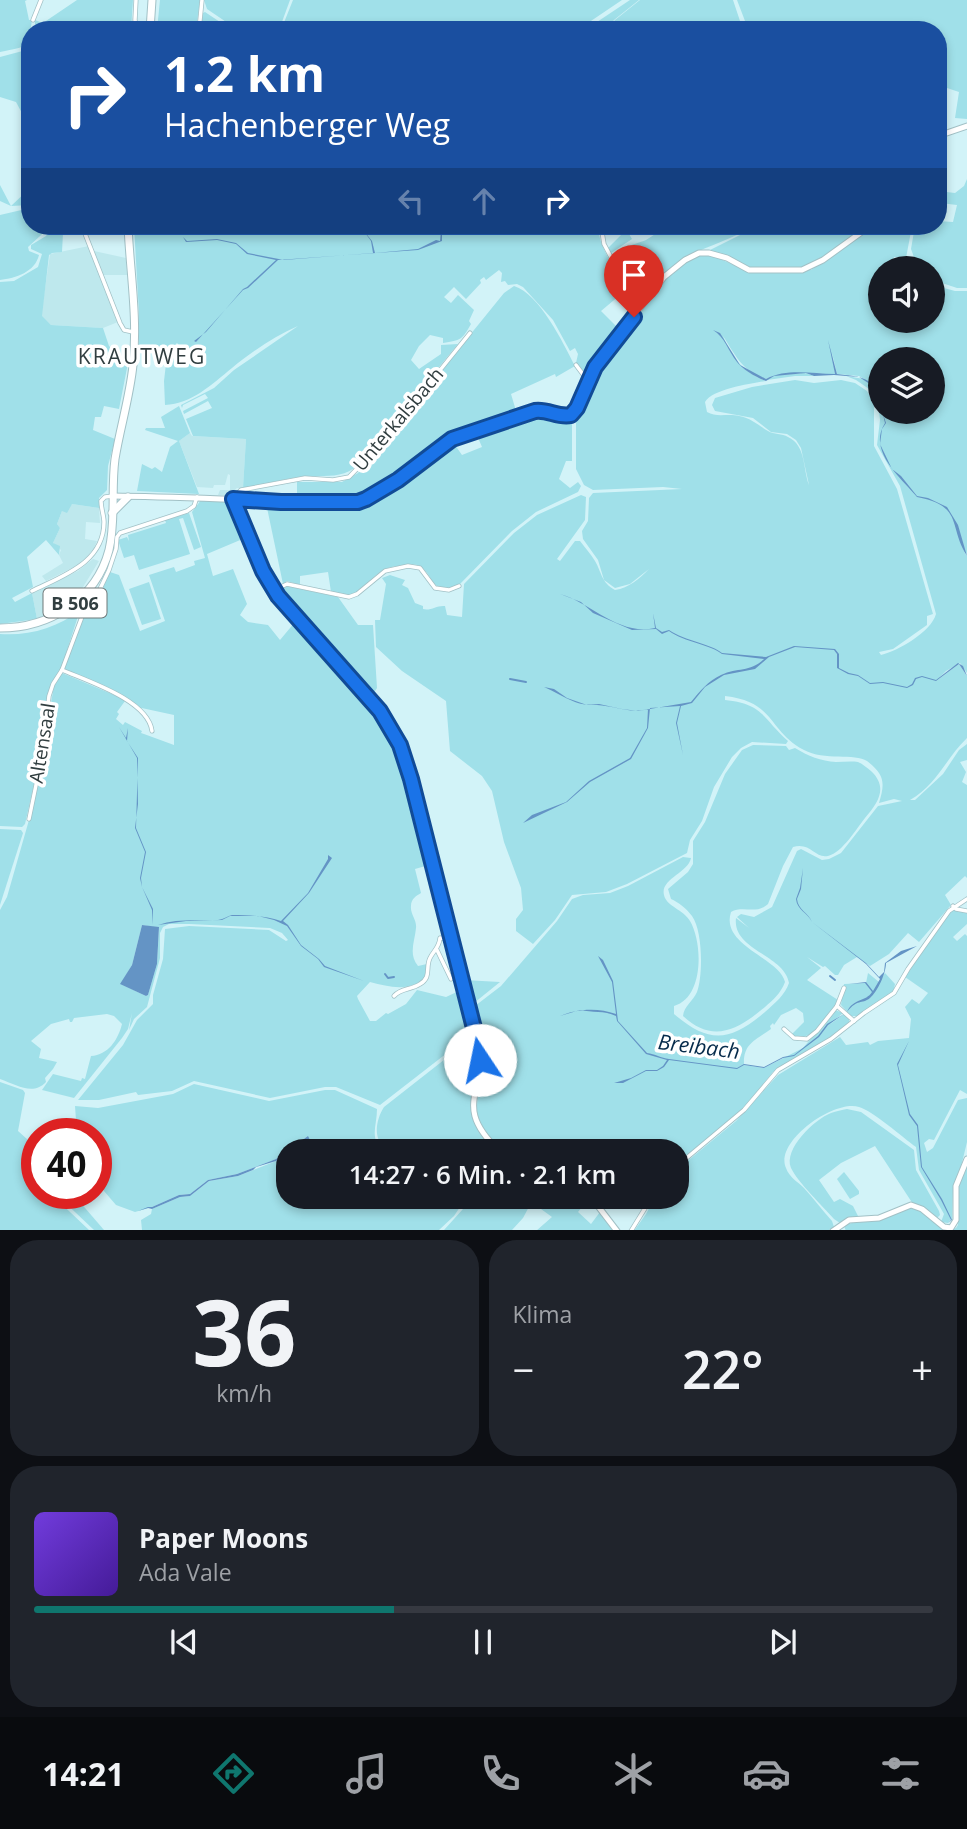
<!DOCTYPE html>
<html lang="de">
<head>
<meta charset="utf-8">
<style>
  body { margin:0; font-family:"Open Sans",sans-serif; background:#20242c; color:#f1f3f6; height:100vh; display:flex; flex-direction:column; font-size:26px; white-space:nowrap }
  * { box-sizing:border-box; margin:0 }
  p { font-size:23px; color:#9ea1a6 }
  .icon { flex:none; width:38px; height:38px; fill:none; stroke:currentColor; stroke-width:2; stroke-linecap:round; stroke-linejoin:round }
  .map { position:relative; height:1230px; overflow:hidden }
  .details { display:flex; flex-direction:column; gap:10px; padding:10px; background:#0d0f14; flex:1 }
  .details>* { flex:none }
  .hud { position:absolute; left:21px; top:21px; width:926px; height:214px; border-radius:28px; box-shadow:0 4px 10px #0003; background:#1a4fa0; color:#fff; overflow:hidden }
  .controls { position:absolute; left:868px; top:256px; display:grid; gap:14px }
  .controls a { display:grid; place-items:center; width:77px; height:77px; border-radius:50%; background:#171b24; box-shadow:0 4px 10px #0003; font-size:35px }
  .speed { position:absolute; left:21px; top:1118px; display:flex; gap:14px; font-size:35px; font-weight:700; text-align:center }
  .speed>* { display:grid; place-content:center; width:91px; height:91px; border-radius:50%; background:#171b24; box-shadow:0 4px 10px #0003; line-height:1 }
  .speed .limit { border:10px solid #d22; background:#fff; color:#111 }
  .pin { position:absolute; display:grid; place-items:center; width:60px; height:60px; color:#fff; margin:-72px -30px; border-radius:50% 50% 50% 0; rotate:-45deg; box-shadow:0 0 7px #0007 }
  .pin .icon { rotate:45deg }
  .me { position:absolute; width:77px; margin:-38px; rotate:349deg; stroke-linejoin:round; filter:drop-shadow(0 0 5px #0008) }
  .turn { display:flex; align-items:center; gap:24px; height:147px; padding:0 28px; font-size:32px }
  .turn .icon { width:91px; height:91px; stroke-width:2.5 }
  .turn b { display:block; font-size:49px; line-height:60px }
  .lanes { display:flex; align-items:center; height:66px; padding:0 28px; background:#0003; justify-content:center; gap:35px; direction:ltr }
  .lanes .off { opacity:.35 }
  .big { font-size:52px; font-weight:600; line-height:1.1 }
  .details .card { flex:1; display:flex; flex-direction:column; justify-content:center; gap:10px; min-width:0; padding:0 24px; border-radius:28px; background:#20242c }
  .details .dial { align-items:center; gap:0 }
  .dial b { font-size:91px; line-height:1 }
  .song { display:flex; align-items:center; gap:21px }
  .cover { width:84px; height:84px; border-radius:10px; background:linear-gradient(135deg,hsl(260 70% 55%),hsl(260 70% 35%)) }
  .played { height:7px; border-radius:4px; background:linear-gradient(90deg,#0f766e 40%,#363941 40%) }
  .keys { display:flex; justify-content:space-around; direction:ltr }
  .heat { display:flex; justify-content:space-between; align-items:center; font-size:38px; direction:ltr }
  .details .tiles { flex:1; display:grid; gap:10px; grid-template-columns:1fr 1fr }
  .card:last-child { grid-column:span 2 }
  .trip { position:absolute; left:276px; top:1139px; width:413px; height:70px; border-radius:28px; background:#171b24; box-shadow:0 4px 10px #0003; font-weight:600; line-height:70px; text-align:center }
  .tabs { display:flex; height:112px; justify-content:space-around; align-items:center; background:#090b0e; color:#9ea1a6 }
  .tabs .icon { width:49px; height:49px }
  .tabs .active { color:#0f766e }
  .tabs b { font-size:32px; color:#f1f3f6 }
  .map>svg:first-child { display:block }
  .built { fill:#bee8ed }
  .green { fill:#a0e0e9; fill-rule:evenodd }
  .water { fill:#6494c5 }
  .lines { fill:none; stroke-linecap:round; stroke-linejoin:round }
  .stream { stroke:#6494c5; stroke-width:2 }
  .minor-casing { stroke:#a2c1c6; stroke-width:5 }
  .tertiary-casing { stroke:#a2c1c6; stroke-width:7 }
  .primary-casing { stroke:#a2c1c6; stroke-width:9 }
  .minor { stroke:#fff; stroke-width:3.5 }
  .tertiary { stroke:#fff; stroke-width:5 }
  .primary { stroke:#fff; stroke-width:7 }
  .route-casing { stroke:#114b97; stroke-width:18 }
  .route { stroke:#1a73e8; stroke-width:12 }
  .labels { text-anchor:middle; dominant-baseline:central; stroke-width:7; stroke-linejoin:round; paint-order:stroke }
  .shield { fill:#fff; stroke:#6f7879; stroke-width:2 }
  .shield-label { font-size:18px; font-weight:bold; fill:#313e40 }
  .street-label { font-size:19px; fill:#313e40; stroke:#fff }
  .neighbourhood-label { font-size:21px; letter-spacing:2px; fill:#313e40; stroke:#fff }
  .water-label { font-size:21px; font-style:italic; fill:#062b4b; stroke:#fff }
</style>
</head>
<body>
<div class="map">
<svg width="967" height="1231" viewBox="0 0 967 1231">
  <rect width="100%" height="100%" fill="#d2f3f8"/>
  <g class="built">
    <path d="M89,246L118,322L103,328L51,325L41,316L50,254Z"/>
    <path d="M94,251L126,258L127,275H103Z"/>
    <path d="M190,433L192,436L246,439L243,488H237L229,495H218L220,490H230V475L228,474L225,485H214L213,488L197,487L179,441Z"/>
    <path d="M72,504L99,508L100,523L86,522L85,539L97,541L94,548L82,563L46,581L42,576L63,563L59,555L61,550L53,543L60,528L57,524L62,511Z"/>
    <path d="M93,559L99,561L80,592L60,608L37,619L32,593L78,571Z"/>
  </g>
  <g class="green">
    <path d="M0,0H27L25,1L29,20H32C28,49 29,46 0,52Z"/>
    <path d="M77,0H133L131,30H35V20L43,23Z"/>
    <path d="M160,0H200L196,30H157Z"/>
    <path d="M204,0H290L279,30H238L207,9Z"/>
    <path d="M293,0H622L582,27L574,30H530L513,25L475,30H281Z"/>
    <path d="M630,0H639L614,20L606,30H585Z"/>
    <path d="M640,0H733L742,27L740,30H607L615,20Z"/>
    <path d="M737,0H967V119L955,118L959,92L938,85V30H744L745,21Z"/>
    <path d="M205,12L232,30H201L203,13Z"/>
    <path d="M30,49V128L16,102L0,97V57Z"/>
    <path d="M967,179V288H957L933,280V268H918L911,249L915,226H938V221L953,222L957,205L940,203L939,191L955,193L964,186Z"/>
    <path d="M0,185L11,206L30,188V205L11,206L0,201Z"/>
    <path d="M30,208V226H51L28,247L29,251L39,255C35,272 16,278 0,280V215Z"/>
    <path d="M53,226H61L63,233L62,252L52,253L49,255L42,316L51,325L103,328L109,346L128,363L119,409L104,406L101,417H95L93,430L115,439L108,466L107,490L99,498V508L72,504L67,513L62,511L57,524L60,528L53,543L60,546L59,555L46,540L27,557L33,587L12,598L15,602L32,593L37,619L0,624V282L14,281L38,267L42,254L31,249V245L46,236Z"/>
    <path d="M134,226H360L370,239L361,226H599C595,240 618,274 626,290L601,311L621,331L585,378L576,363L578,354L575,348L570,351L553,320L523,287L517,284L508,285L505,281L501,282L502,273L499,270L486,280L484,277L480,280L481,283L466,299L454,287L444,297L451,303L458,295L474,310L469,321L471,324C462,340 461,340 443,343V338L430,335L419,346L411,360L419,369L441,354V345L458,344L358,465C341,481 318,474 298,477C280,480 262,485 243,488L246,439L193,436L186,419L212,408L208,401L184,414L183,411L208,398L205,394L183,405L182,408L181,405L214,388L234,370L298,326C275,336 251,352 232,368C212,384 192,404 165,405L164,381L167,355L172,356V353L180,346L177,343L167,353L139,346V313Z"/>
    <path d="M616,226H635L629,234L632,239L611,253L608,248L623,233Z"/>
    <path d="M666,226H754C728,242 696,248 672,267C659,277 650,292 641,305H637L617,266C622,244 629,247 646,240C653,236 659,231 666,226Z"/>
    <path d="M758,226H867L817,263L801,268H750L708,251Z"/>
    <path d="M873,226H912L906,258L894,257L890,268H880V320H933V285L955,291H967V554L964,552L967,556V673L960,663L946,671L936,681L959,664L967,676V738C946,758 937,785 910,800H915L943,774L959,750L967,744V760L960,762L966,772L962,782L967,785V878L965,876L945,895L951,905L919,942L908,933L889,954L870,966L857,957L844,965L838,975H835L825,966L823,967L807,957L821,968L807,980L838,1000C825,1020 820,1038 794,1037L792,1034L804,1022L803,1013L796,1008L781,1015L774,1025L773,1023L770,1026L771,1029C754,1041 743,1044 744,1065L764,1068L803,1048L835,1010L843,1013L829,1025L844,1014L849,1019V1023L830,1038L773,1072L741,1111L677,1163V1152L503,1151L486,1133L476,1114L482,1057L471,1009L501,986L557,921L572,899L583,895L610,893L628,886L683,857L691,858C688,873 660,879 664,895C666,906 684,910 690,921C703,943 704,998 674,1006V1014C709,1044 730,1042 765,1012C775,1003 785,995 789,983C785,955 732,950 736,918L749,928L737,917L741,914L754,917L772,907L797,851L801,849L822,860L829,859L841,853L878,806L902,801L894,799L879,803C885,783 885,775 867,761C855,753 824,761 804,750C767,730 776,702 725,696V700C764,704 762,718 788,741L786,744L752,742L741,748L732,757L714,787L702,821L690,840L687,853L627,884L606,892L572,895L555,920L533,944L516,931V919L523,910L521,888L504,842L492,791L482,776L450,751L446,701L402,671L376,647L375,620H380L386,584L382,578L390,575L405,580L402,585L408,588L415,603L423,606V609C431,611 437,605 445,606L447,615L462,617L464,584L514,533L537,515L581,495L586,497L585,520L557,559L560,561L575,541H580C585,548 591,554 595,561C602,573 601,582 615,590C629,588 639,579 649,569L630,584L615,588L604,580L598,560L583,539L582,531L588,521L589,498L593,493L682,489L663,487L593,490L584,485L576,469V413L599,365L667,276L687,261L701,255L714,256L749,272L811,270ZM723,336C736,356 742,371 766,379L772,376L767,380L795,376H814L806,373L777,375C797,371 815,374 835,374L832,353L837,374L859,376L864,379L846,376L856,380L869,389L878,404L880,420L877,445L900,486L936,614C931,632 898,651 881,655L879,652L893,649L927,625V616L933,614L897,489L874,446V404L867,391L855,383L841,380L814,383L795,380L752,387L715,398L712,405L715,411L753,418L771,432L787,434L796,440L801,448L809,485C803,469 806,445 788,437C782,433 774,435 768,431C758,425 751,418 739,416C728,413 717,418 707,412L705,402C713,389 750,384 766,381C744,373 731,357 723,336ZM880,359H933V411H883L884,420L882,411H880Z"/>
    <path d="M514,286C540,294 563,343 575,366L556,377L555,374L511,394L517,414L451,437L375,492L365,497L353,500H297V482H342L358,473L504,293Z"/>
    <path d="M179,406L190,433L179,441L199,494L137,491L142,464L152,469L155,467L162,472L170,447L178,441L145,430L146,428H165L161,417Z"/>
    <path d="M538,413L569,418L572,420V461H566L559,479L570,488L578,482L581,486L578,492L536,512L512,531L460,584C430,597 435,576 420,566C414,563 405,565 398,566C374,567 363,595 347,596C342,596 336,593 331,592L328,572L300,576V585L287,581L283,584L266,503L359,504C383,497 402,480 422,465C433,457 441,447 455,445L462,455L482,447L476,433Z"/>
    <path d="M201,500L224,501L228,504L245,538L207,554L213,576L233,569L247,604L240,615L248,622L268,625L280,640L295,622L383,719L398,750L429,865L415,869L421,893C416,896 411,899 411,906C410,914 417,920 416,928C415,941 408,954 418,966L427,964L426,978C408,992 390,987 370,982L357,996L358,999L370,1021H376L386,1013L388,1014L406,1004L417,990L446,997L461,990L473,1037L472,1040L447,1053L380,1105L336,1087H325L270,1098L194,1081L172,1091L138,1095L136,1092L99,1100H78L123,1045L137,1020L153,1004V995L163,959L165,929L189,926L269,930L286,941L288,940L282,933L270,928L189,924H169L163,927L160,933V958L147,1007L134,1019L129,1030L132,1013L128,1029L122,1038L74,1098L42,1090L53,1074L81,1081L82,1078L85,1079L91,1056C108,1055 118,1040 122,1024L114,1016L107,1014L74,1018L72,1022H70L69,1019L51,1024L31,1041L41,1049L39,1058L57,1062L53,1069L45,1078L46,1082C33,1096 17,1085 0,1079V910L7,897L31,813L54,686L62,673L119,697L125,701L117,712L119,714L116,719L123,725L125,722L142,731L141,733L144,734L174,745V715L137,707L129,700L65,670V667L86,611L110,572L119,575L140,631L165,621L149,575L174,567L176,572L195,565L194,561L205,558L192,512ZM142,925L159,928L157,964L148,995L146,996L121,984L132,965Z"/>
    <path d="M189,513L201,547L194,550L183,518L179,519L190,554L139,570L134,555L124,558L118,540L127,537L129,541L128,535L166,523L165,520Z"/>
    <path d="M149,582L161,619L142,625L129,589Z"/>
    <path d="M287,586L338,597L358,625H373L377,688L371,697L310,631L282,592V588Z"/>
    <path d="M80,610L62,666L49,693L40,758L25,824L22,827L0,826V634C29,636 57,628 80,610Z"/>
    <path d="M753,745L786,746L789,750L795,748C808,756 821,761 836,762C843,762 851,761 858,762C863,764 867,768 871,771C888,787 879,802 865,818C856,829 843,852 828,856C815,859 811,842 793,847L783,866L768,904C756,915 743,905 731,912C720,946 780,958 785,982C781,993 773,1000 765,1007C737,1031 712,1043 683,1016C684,1006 693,1001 697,992C703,976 703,931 692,916C687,909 678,902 671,899L668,889L688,872L693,864V841L705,822L725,774L742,750Z"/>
    <path d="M0,829L21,830L23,833L0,905Z"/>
    <path d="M954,910L967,912V924L953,937L957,941L965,934L967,936V1094L960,1090L934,1140L929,1139L924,1143L927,1152L933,1148L958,1100L967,1098V1142L960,1171L953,1188L952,1220L951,1219L948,1223L941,1222L944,1214L919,1170L916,1147C902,1137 873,1111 859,1107C834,1099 774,1142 786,1168C789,1177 798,1182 804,1188C814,1199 822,1210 832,1221L834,1227L829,1230L634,1231L646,1214L655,1197H677L679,1168L736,1121L778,1075L840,1037L846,1045L868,1042L870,1045L878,1041L909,1038L911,1019L905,1007L912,999L919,1004L928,993L905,977L950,912Z"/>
    <path d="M868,973L879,982L885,973L895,984L893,993L857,1016H851L841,1005L844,984L866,983Z"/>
    <path d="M464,980L500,982L474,1003L469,1002Z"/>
    <path d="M473,1043L476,1045C482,1097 451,1103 497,1151H390C372,1143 375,1121 384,1107L449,1056Z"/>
    <path d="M0,1082L23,1090L25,1093L18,1131L37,1148V1194H51L89,1230H0Z"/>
    <path d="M194,1084L269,1101L325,1090H335L377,1109C377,1126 369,1138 383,1151L289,1152V1197H462L460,1207L454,1216L439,1230H142L141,1220L151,1214L152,1209L180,1197L190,1196L209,1181L238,1176L276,1161L292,1148L304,1142L308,1136L276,1159L237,1174L208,1180L190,1194L179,1195L152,1207L135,1212L116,1205L104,1191L96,1176V1134H77L75,1106L98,1108L173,1094Z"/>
    <path d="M847,1109L861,1112L914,1150L916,1170L939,1211L940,1215L937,1218L913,1204L875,1146L841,1163L819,1180L834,1202L840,1199L853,1206L859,1218L840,1223L834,1219C822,1205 799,1184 791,1168C783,1149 815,1119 831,1113C836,1111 842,1110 847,1109Z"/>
    <path d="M967,1167V1230L949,1231L956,1228L958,1225L959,1186Z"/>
    <path d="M844,1172L859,1191V1194L850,1199L837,1179Z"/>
    <path d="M56,1194H73L104,1230H94Z"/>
    <path d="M466,1197H548L539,1208L531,1203L523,1218L512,1230H444L463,1209Z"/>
    <path d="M553,1197H587L589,1198L578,1212L591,1224L600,1212L614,1231H536L552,1217L541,1209Z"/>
    <path d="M910,1208L923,1212L947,1230L846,1231L844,1226C855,1220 870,1222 883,1219C893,1216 901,1211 910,1208Z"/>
  </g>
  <g class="water">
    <path d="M360,226L372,241L375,253L418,249L436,240L440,241L441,231L447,226L442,231V241L418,250L278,260L248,288L243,290L196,342L194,341L206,332L243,289L247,287L276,260L247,254L236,244L217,240L186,242L183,237L187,241L217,239L236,243L248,253L284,260L373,253L371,241Z"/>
    <path d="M713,330L720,333L740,365L766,379C787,368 812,374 835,374L828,340L837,374C859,377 870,375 880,397L876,388L859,377L834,375L814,376L806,373L774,376L766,381C757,378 742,369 737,362C728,351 725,337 713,330Z"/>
    <path d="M882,411L886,423L882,429L880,444L892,469L901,476L917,496L928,498L947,507L958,525L967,556C948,526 964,506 917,497C901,478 867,451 885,423Z"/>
    <path d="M560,594C592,603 618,636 655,628L653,613L656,628L662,632L669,630C685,641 712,644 722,653L766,657L794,646L835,649L839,654V668L849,673L858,675L870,683L883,682L907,687L912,684L915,678L922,676L936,680L958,663L963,666L967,676L959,664L936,681L922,677L916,679L913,685L907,688L883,683L870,684L858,676L848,674L837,668V654L834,650L795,647L769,657L755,669L724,675L705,687L692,703L681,706L677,723L683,755L676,723L680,706L650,708L648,728L631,759L590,782L567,802L523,823L532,815L566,802L589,781L630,758L647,728L648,709C630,714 615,706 597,705C589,705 583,705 575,702C564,698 554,691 544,687L554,689L567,698L587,705L599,704L622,709L638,711L691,702C700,691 708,681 721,675C738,667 749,673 764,659L722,654C712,645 684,642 669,631L662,634L656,629L632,630L593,613L581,602Z"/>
    <path d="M119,727L126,738L128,728L127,741L138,758L136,828L146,852L141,878L142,887L153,909V925L152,910L142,887L140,878L145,852L135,828L138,804L137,758Z"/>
    <path d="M328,855L332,858L309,893L283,921L288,925L301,945L319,959L325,966L364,981L324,967L318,959L301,946L287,926L274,920L258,916H230L222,920L186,921L158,925C177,918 198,921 218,920C224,919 228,916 232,915C249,915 265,916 281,921L308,893L328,859Z"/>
    <path d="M803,868L801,889L797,899C798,910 808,912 812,922L866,963L879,977L884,972L885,963L901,951L917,946L886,963C886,973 878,991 870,998C861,1005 858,998 847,1012C853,998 866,1002 872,992L865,983L849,984L866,982L873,991L880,979L866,964L812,922C807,912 797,910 796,899L800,888Z"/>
    <path d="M142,925L159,927L157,964L148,995L146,996L120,984L132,965Z"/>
    <path d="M598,956L603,960L613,981L618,1021L647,1053C655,1054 661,1058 669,1059C691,1062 714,1065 737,1068L744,1064L764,1067L783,1057L794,1055L818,1036L827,1024L844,1014L828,1025L819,1037L794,1056L783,1058L764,1068L744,1065L737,1069L669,1060L664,1067L657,1071H646L623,1083H614L631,1078L646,1070H657L663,1066L667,1060L646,1054L617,1021L616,1016C604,1010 592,1013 580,1010L560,1016C575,1009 598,1007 616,1014L612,982Z"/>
    <path d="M909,1041L898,1065L910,1114L918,1125L922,1167L942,1199L952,1220L948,1223L951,1220L941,1200L921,1167L917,1126L909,1115L902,1085L897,1064Z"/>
    <path d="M308,1136L311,1142H304L292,1148L276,1161L256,1167L253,1170L238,1176L209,1181L190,1196L180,1197L152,1209L148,1208L138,1211L148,1207H152L179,1195L190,1194L208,1180L237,1174L276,1159Z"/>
  </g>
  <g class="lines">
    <g class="stream">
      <path d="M510,679L526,682"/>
      <path d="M385,974L388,978L394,977"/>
      <path d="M830,976L835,980"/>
    </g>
    <defs>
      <g id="minor">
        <path d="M136,0L135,20L137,30"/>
        <path d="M33,20L41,0"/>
        <path d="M199,30L202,0"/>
        <path d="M82,226L120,323L124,330L133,332"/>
        <path d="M601,226L604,244L639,310"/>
        <path d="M576,365L588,381"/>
        <path d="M233,499L241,490L305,478L333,480L349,477L378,447L470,333"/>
        <path d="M274,590L287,584L349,597L357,594L385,571L408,566L420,568L435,588L449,590L459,586"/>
        <path d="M32,591C62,576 104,563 104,522C104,516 101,508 101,501L105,497L113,496"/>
        <path d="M62,670C87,681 148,700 152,731"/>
        <path d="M29,819L42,756L49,696L53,684L62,670L86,606L99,591L109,570L116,549L117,537L120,533L187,511L194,506L197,497"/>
        <path d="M953,906L956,909L967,911"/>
        <path d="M437,950L451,979"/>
        <path d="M844,988L837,1006L854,1021"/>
        <path d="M394,996C401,988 411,990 420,984C432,977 425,968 430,958C434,950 439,948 440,938L451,939"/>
        <path d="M784,1029L794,1038L807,1039L817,1031L837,1006"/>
        <path d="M677,1166L744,1110L778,1070L831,1039L864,1013L894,993L908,969L949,911L967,899"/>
        <path d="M631,1231L652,1197"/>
      </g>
      <g id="tertiary">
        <path d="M938,136L967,126"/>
        <path d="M113,496C194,497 276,502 357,502C393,491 416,461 447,441C464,431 514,416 535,411C548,409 558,418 571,415L577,408L588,381L599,361L664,277L685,260L699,253H709L727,258L749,270H802L823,260L870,226"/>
        <path d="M233,499C246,533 259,572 282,601C321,653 377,692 403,753L478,1045C487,1095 451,1105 500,1152"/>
        <path d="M591,1197L617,1231"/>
        <path d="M833,1231L849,1220L879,1218L911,1205L922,1209L944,1227L951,1228L956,1220V1186L967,1159"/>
      </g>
      <g id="primary">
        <path d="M150,30L152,0"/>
        <path d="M112,513L128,497"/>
        <path d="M0,628C49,628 96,600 109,550C116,521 111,489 115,459C120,428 130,396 133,365C138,318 130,272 128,226"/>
      </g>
    </defs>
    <use href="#minor" class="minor-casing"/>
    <use href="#tertiary" class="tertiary-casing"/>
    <use href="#primary" class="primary-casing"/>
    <use href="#minor" class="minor"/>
    <use href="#tertiary" class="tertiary"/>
    <use href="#primary" class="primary"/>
  </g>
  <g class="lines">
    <defs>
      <path id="route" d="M480,1060L477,1040L411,779L400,745L380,711L278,596L263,571L233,499L281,502H358L366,499L398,480L452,439L535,411C548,409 558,418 571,415L577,408L595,367L634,317"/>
    </defs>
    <use href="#route" class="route-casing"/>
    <use href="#route" class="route"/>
  </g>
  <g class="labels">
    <rect class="shield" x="43.5" y="588.5" width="63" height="29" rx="5"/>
    <g class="shield-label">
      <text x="75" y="603">B 506</text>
    </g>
    <g class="street-label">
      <text transform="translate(398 419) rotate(-50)">Unterkalsbach</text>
      <text transform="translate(42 743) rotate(-81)">Altensaal</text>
    </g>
    <g class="neighbourhood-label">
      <text x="142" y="356">KRAUTWEG</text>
    </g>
    <g class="water-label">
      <text transform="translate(699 1046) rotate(7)">Breibach</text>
    </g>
  </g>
</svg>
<div class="controls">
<a><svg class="icon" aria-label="sound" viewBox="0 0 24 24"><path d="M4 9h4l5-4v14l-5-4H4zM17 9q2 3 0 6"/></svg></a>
<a><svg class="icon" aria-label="layers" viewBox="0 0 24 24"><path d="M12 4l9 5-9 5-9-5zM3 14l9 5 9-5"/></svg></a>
</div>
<div class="speed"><div class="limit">40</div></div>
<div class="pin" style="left:634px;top:317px;background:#d93025"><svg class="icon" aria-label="arrive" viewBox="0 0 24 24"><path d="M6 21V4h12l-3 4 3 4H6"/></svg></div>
<svg class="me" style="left:480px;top:1060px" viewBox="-20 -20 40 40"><circle r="19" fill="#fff"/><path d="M0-13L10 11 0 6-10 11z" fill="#1a73e8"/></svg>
<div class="trip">14:27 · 6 Min. · 2.1 km</div>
<div class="hud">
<div class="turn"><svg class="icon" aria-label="right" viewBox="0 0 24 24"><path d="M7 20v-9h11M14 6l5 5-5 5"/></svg><div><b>1.2 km</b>Hachenberger Weg</div></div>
<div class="lanes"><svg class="icon off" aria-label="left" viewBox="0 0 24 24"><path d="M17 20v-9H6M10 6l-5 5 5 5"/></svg><svg class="icon off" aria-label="ahead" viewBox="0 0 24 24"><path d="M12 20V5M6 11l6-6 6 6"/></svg><svg class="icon" aria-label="right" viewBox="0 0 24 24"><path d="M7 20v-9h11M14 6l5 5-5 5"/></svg></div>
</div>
</div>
<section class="details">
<div class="tiles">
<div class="card dial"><b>36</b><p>km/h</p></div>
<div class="card"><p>Klima</p>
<div class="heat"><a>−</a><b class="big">22°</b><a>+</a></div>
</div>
<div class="card">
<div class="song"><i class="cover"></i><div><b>Paper Moons</b><p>Ada Vale</p></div></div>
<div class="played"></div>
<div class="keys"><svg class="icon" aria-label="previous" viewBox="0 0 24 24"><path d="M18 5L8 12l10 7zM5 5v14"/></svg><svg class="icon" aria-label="pause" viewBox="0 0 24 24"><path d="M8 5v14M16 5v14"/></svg><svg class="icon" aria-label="next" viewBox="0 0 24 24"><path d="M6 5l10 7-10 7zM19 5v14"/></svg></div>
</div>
</div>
</section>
<nav class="tabs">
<b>14:21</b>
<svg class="icon active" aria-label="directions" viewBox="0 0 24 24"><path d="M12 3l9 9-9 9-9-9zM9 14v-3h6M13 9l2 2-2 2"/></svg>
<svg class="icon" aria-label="music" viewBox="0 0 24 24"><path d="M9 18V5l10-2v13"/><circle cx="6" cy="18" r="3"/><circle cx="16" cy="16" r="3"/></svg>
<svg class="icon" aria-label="phone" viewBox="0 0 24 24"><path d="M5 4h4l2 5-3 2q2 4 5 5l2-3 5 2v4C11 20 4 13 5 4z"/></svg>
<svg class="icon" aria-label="climate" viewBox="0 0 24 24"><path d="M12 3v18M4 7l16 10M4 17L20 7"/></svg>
<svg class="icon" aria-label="car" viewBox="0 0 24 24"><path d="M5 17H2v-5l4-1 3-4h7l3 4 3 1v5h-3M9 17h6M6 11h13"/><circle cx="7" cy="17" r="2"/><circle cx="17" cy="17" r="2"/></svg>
<svg class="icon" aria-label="filters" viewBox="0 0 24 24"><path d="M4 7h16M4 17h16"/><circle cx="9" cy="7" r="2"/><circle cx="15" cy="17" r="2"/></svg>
</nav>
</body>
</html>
